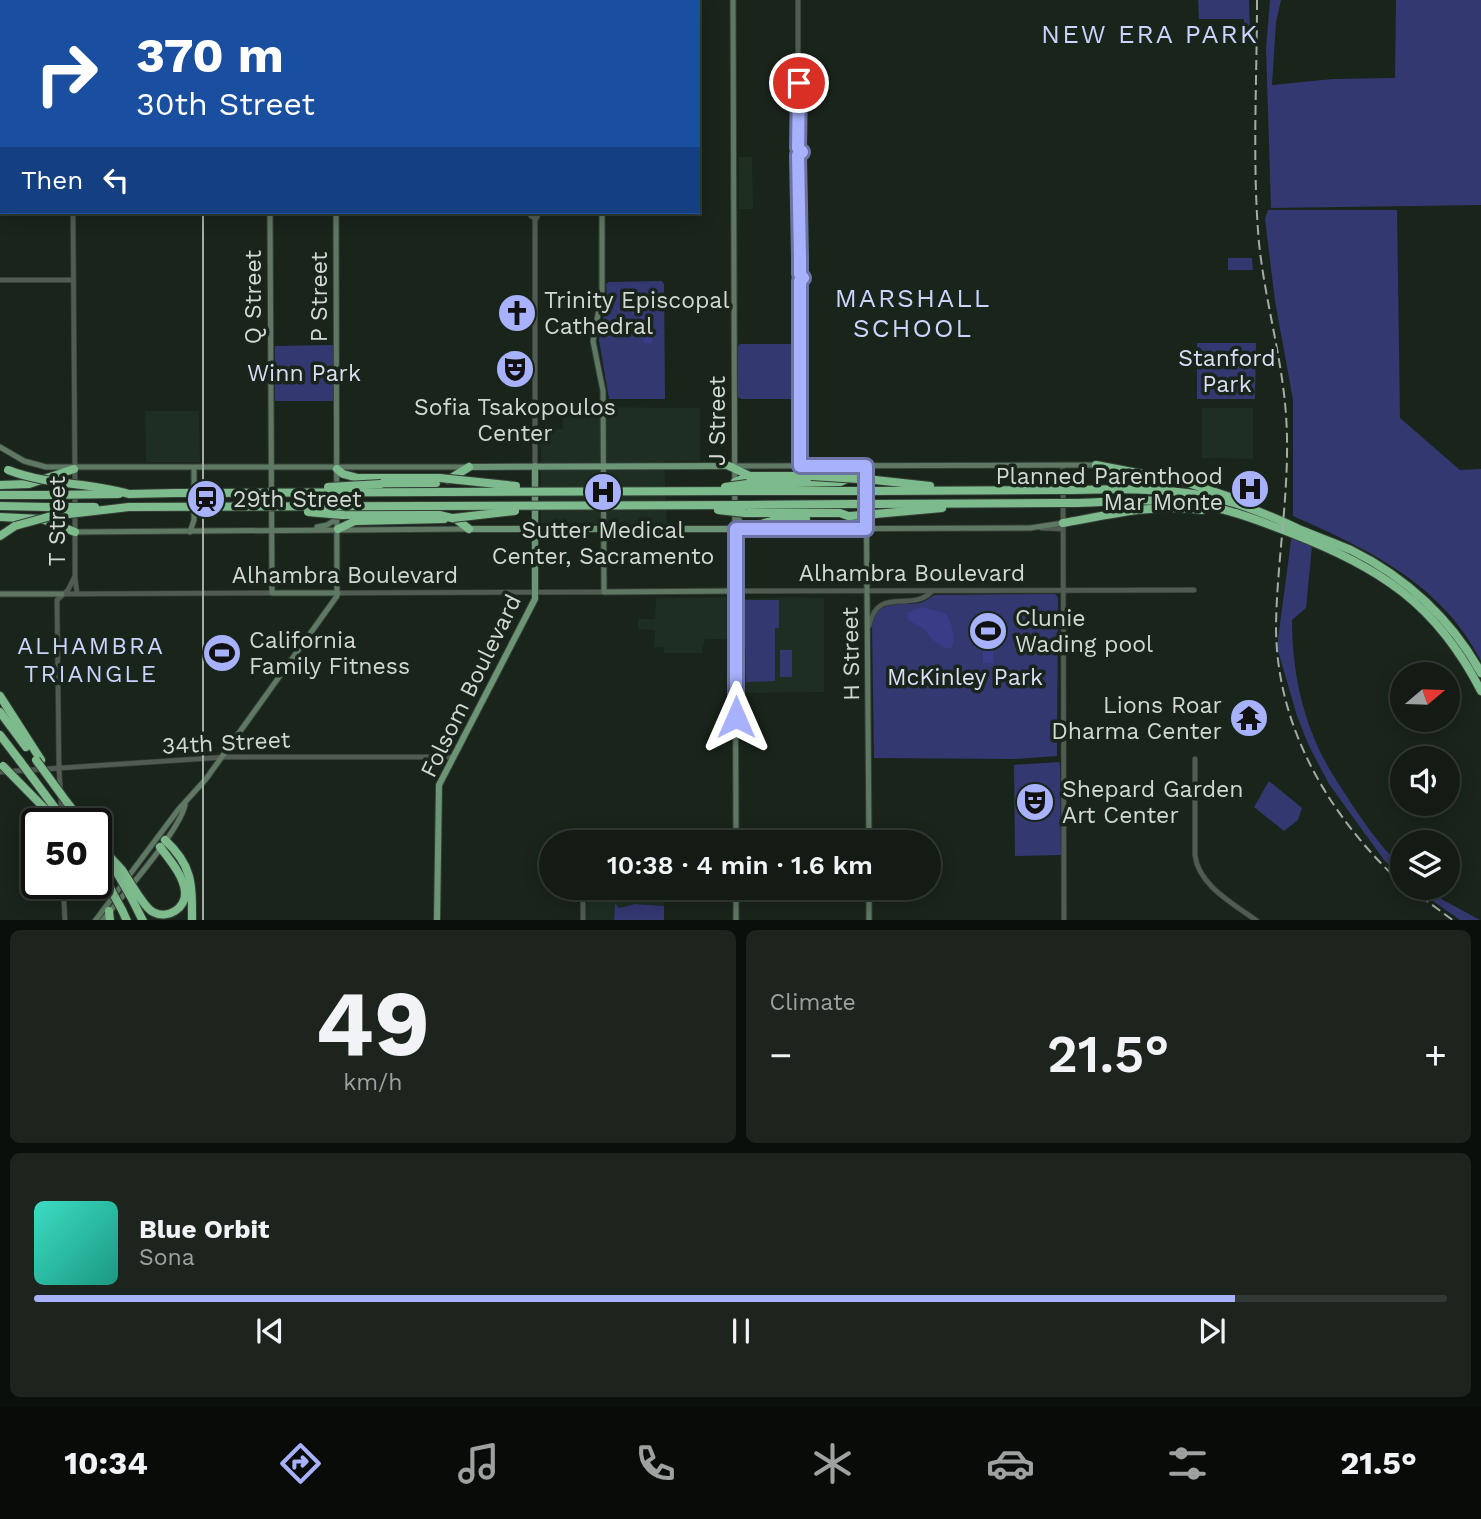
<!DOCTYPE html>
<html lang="en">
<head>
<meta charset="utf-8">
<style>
  body { margin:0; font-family:"Work Sans",sans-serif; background:#1c241d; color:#f1f3f6; height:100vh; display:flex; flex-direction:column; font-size:26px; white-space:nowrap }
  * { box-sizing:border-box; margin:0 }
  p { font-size:23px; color:#9da1a0 }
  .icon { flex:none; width:38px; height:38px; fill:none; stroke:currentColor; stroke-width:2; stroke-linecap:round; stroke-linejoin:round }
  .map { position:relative; height:920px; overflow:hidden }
  .details { display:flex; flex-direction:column; gap:10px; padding:10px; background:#0a0f0b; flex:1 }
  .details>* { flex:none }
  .banner { position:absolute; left:0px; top:0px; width:700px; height:214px; box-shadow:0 4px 18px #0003,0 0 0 2px #323934; background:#1a4fa0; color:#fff; overflow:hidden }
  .needle { width:46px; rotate:71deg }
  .fabs { position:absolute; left:1390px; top:662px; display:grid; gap:14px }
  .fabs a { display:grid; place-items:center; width:70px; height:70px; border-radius:50%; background:#131b14; box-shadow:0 4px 18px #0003,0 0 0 2px #323934; font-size:35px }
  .speed { position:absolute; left:21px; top:808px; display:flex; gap:14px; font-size:35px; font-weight:700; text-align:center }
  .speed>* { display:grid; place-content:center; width:91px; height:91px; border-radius:50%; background:#131b14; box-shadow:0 4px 18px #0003,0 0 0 2px #323934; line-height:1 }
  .speed .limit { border:4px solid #111; border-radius:10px; background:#fff; color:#111 }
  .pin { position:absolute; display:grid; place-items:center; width:60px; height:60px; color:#fff; margin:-30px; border:4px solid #fff; border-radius:50%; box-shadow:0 2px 7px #0007 }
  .me { position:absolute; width:77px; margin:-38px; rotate:0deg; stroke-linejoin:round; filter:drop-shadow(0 0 5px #0008) }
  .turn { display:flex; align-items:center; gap:24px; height:147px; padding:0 21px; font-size:32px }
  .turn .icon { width:91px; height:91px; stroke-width:2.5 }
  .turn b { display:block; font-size:49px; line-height:60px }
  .then { display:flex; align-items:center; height:66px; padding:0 21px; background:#0003; gap:14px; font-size:26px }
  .big { font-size:52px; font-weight:600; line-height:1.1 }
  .details .widget { flex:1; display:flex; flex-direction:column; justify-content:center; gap:10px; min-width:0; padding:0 24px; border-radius:10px; background:#1c241d }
  .details .dial { align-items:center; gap:0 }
  .dial b { font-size:91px; line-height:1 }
  .song { display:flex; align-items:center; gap:21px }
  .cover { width:84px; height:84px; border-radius:10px; background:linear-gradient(135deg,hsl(170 70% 55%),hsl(170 70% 35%)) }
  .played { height:7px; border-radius:4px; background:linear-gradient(90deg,#a7b1fc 85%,#323934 85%) }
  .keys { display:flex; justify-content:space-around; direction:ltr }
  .heat { display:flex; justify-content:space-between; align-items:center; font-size:38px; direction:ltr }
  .details .tiles { flex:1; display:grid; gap:10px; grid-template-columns:1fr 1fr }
  .widget:last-child { grid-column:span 2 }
  .trip { position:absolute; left:539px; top:830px; width:402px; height:70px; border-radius:35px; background:#131b14; box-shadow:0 4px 18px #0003,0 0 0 2px #323934; font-weight:600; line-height:70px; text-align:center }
  .menu { display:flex; height:112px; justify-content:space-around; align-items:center; background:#080b08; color:#9da1a0 }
  .menu .icon { width:49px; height:49px }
  .menu .selected { color:#a7b1fc }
  .menu b { font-size:32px; color:#f1f3f6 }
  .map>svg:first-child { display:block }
  .built { fill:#1e2e22 }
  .green { fill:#343871 }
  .water { fill:#3a3c88 }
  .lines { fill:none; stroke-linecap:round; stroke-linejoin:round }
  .tertiary-casing { stroke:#353e37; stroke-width:6 }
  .secondary-casing { stroke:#353e37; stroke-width:7 }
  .primary-casing { stroke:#353e37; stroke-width:8 }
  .motorway-casing { stroke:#353e37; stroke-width:10 }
  .tertiary { stroke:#505c52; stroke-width:4.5 }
  .secondary { stroke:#5e7863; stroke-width:5 }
  .primary { stroke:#6b9575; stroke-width:6 }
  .motorway { stroke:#7dbb8c; stroke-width:8 }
  .tram { stroke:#a4aca5; stroke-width:2 }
  .rail { stroke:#a4aca5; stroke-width:2; stroke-dasharray:10 5; stroke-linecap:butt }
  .motorway-bridge-casing { stroke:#353e37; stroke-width:10; stroke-linecap:butt }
  .motorway-bridge { stroke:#7dbb8c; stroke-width:8 }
  .route-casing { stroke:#6d73a4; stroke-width:18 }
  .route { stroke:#a7b1fc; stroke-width:12 }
  .labels { text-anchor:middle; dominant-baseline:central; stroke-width:7; stroke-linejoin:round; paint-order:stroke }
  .street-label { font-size:23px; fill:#d2d9d3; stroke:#19241b }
  .poi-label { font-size:23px; fill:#d2d9d3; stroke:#19241b; text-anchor:start }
  .park-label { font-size:23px; fill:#dadef4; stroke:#19241b }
  .neighbourhood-label { font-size:24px; letter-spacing:2px; fill:#ccd3fe; stroke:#19241b }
  .quarter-label { font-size:26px; letter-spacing:2px; fill:#ccd3fe; stroke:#19241b }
</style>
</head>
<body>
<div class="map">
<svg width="1481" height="921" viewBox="0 0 1481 921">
  <rect width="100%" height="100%" fill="#19241b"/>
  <g class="built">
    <path d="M739,157H752L753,209H739Z"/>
    <path d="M562,407L700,408V461H664L667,526L541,523V429H563Z"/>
    <path d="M1202,408H1253V459L1202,458Z"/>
    <path d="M145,411H199L200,462H146Z"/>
    <path d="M729,597V639H705L704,645H702V653H664L663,647H654L655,630L638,629V619H655L656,598Z"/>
    <path d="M791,597L824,598V692L741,693L742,602L744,599Z"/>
    <path d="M587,887H664V906L635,904L619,908L615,904L614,920L586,921Z"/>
  </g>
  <g class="green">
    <path d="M1198,0H1249L1250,30L1239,26L1244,24V19H1199Z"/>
    <path d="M1270,0H1281L1276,22L1272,85L1333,79L1395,78L1396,0H1481V205L1271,208L1266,48Z"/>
    <path d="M1268,210H1397L1400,418L1460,470L1481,469V661C1441,583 1369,550 1293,516V400L1275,301L1265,219Z"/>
    <path d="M1228,258H1252L1253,270H1228Z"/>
    <path d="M662,281L664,284L665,399H609L599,340L607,298L606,284L609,282Z"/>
    <path d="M1197,343H1256L1255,399H1197Z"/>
    <path d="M740,344H794L796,347V396L793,399H741L738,397V346Z"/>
    <path d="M333,345V401H275V346Z"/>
    <path d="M1292,533L1312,546L1306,608L1292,620C1292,674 1304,728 1333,775C1347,797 1362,821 1379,842C1386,852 1401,863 1402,877L1384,860L1329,784L1309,746L1297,716L1277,647Z"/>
    <path d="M1055,594L1058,597L1057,756L1015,759L874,758L872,624C878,599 899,606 919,603C925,602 929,598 934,595Z"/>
    <path d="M744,600H779V628H775V681L746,682Z"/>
    <rect x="780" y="650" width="12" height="27"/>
    <path d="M1059,762L1060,765L1061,855L1015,856L1014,765Z"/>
    <path d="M1269,781L1302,808L1298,820L1284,831L1254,807Z"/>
    <path d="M1413,887H1419L1480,920H1460Z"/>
    <path d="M615,903L619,908L635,904L664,906V920H614Z"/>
  </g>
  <g class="water">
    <path d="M631,303L638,304L647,319L641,324L650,333L653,340L651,344L645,343L633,323L641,319L633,313L629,305Z"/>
    <path d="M922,607L946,614C951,623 957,638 952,647L947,649L934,641L924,629L908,620L907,613Z"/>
    <path d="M993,637L994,663H983V638Z"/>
  </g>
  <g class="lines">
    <defs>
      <g id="tertiary">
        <path d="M534,0V2"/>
        <path d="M798,0V148"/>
        <path d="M72,2V0"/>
        <path d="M799,148L802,153L798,155L795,152Z"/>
        <path d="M798,155L800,274"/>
        <path d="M73,212L75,484"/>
        <path d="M534,212L538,215L536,219L531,216Z"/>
        <path d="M535,219V466"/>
        <path d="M798,274L803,277L801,280L796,279Z"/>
        <path d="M0,280H73"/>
        <path d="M800,281V466"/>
        <path d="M1063,465L1064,921"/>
        <path d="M1041,528L1063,529"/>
        <path d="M75,577L77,594"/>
        <path d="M735,591L1194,590"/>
        <path d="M338,593L604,592"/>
        <path d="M63,594L272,593"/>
        <path d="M869,626C878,584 912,614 932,591"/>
        <path d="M1195,759V855C1198,885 1234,904 1257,921"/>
        <path d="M0,772L227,757H453"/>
        <path d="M62,816L59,769L57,600L68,590L75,576V496"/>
        <path d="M583,835V842"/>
        <path d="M63,884L65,921"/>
        <path d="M583,921V887"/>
      </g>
      <g id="secondary">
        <path d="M335,0V2"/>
        <path d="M601,0V2"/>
        <path d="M733,0L736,842"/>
        <path d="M269,2V0"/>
        <path d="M270,212L272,593H338"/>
        <path d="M602,212V293L593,341L603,391L604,592L735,591"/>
        <path d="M0,447L24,461L46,467H466"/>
        <path d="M735,466L1096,465"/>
        <path d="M866,466L869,842"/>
        <path d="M735,512L744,529L1030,528L1063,523"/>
        <path d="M317,527L327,525L338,518"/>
        <path d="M75,532L469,529"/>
        <path d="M190,532L194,520V468"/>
        <path d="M0,594H62"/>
        <path d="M736,887V921"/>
        <path d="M95,921L178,810L206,779L337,596L336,212"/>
        <path d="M102,921C122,896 179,832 185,805"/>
        <path d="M869,921V887"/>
      </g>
      <g id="primary">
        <path d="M469,467L733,466"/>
        <path d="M469,529H744"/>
        <path d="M437,921L439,785L535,599V466"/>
      </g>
      <g id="motorway">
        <path d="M1096,465L1185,482L1245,502"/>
        <path d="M729,466L750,476"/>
        <path d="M337,469L343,474L358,478H440"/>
        <path d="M448,480L469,467"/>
        <path d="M875,480L930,486"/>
        <path d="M735,482L750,476H811"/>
        <path d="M381,484L436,483"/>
        <path d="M747,484L840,482L856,475L866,466"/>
        <path d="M0,485L29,484L74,469"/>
        <path d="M1072,490C1114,489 1159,488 1201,495C1236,501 1269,515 1301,530C1318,537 1335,543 1351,550C1406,577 1452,620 1481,673"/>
        <path d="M747,491H855"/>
        <path d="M875,491L1053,490"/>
        <path d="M129,494L175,493"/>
        <path d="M0,495H45"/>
        <path d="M1072,503C1111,502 1151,498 1189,503C1224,507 1258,520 1291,533C1380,568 1436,603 1481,691"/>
        <path d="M875,504L1054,503"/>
        <path d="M747,505L855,504"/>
        <path d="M0,506L47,507"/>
        <path d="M745,513H840L851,517L866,529"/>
        <path d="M875,514L942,508"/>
        <path d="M342,515L435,514L456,519L469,529"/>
        <path d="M0,517L42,519L75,532"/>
        <path d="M1063,523C1108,515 1156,503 1202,510"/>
        <path d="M338,529L355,521L444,519"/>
        <path d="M744,529L775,520L806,519"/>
        <path d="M0,536L15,526"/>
        <path d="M0,696L41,760"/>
        <path d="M0,712L26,747"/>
        <path d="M0,735L20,761"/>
        <path d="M66,801L84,824"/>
        <path d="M165,840C193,866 192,884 192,921"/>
        <path d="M96,867L110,888"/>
        <path d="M138,895C143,901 146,908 153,912C168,920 186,908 185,892C184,876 169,859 160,847"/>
        <path d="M132,899L143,921"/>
        <path d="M122,910L127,921"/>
        <path d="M109,911L110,921"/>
      </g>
    </defs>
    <use href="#tertiary" class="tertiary-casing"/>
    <use href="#secondary" class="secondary-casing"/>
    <use href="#primary" class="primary-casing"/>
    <use href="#motorway" class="motorway-casing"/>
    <use href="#tertiary" class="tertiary"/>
    <use href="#secondary" class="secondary"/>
    <use href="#primary" class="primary"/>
    <use href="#motorway" class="motorway"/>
    <g class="tram">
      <path d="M203,0V2"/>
      <path d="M203,921V212"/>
    </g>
    <g class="rail">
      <path d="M1257,0C1257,81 1252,163 1259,243C1265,301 1282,357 1286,415C1291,486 1277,556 1276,626C1276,728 1330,817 1402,884"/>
      <path d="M1408,887L1454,921"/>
    </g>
    <defs>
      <g id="motorway-bridge">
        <path d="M8,470C50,486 88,482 129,494"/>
        <path d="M811,476L875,480"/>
        <path d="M440,478L516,486"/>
        <path d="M328,487L381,484"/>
        <path d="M725,487L747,484"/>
        <path d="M1053,490H1072"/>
        <path d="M855,491H875"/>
        <path d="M175,493L747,491"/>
        <path d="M45,495L119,494"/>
        <path d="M1054,503H1072"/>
        <path d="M855,504H875"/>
        <path d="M47,507H95"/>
        <path d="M718,510L745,513"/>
        <path d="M308,512L342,515"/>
        <path d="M850,516L875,514"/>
        <path d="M453,518L515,511"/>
        <path d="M15,526L51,516L129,507L747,505"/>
        <path d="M36,760L66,801"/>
        <path d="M20,761L67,824"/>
        <path d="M3,766L60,824"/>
        <path d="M100,846L122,870L138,895"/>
        <path d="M116,871L132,899"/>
        <path d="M110,888L122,910"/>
      </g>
    </defs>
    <use href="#motorway-bridge" class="motorway-bridge-casing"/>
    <use href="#motorway-bridge" class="motorway-bridge"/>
  </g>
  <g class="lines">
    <defs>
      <path id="route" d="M736,717V529H866V466H800V281L803,278L800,274V258L798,155L802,152L798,148L799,83"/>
    </defs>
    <use href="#route" class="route-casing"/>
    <use href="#route" class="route"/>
  </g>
  <defs>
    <symbol id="church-disc" viewBox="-11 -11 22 22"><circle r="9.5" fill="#a7b1fc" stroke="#19241b"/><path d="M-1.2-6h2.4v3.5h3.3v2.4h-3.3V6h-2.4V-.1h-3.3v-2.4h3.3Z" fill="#111"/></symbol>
    <symbol id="theatre-disc" viewBox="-11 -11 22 22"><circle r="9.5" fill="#a7b1fc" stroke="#19241b"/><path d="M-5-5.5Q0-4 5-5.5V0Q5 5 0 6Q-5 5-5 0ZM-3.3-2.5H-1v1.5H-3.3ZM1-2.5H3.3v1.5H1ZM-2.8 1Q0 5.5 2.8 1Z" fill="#111"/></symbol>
    <symbol id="hospital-disc" viewBox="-11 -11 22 22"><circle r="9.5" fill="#a7b1fc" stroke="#19241b"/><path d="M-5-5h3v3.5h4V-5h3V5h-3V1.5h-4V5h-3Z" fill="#111"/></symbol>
    <symbol id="station-disc" viewBox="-11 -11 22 22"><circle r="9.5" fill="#a7b1fc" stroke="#19241b"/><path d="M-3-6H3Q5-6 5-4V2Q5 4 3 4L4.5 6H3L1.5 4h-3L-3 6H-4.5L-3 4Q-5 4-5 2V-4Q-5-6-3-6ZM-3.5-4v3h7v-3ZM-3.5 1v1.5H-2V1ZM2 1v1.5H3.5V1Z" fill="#111"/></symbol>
    <symbol id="stadium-disc" viewBox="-11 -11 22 22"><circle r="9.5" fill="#a7b1fc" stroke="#19241b"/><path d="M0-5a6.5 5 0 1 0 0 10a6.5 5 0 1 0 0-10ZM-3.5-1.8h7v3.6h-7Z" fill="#111"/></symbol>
    <symbol id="temple-disc" viewBox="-11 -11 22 22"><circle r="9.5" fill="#a7b1fc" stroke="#19241b"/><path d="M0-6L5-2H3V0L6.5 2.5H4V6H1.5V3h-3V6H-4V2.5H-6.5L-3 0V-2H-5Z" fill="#111"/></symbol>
  </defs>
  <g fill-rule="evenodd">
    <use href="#church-disc" x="495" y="291" width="44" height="44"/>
    <use href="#theatre-disc" x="493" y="347" width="44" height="44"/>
    <use href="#hospital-disc" x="1228" y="467" width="44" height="44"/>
    <use href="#hospital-disc" x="581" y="470" width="44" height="44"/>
    <use href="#station-disc" x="184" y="477" width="44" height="44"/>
    <use href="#stadium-disc" x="966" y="609" width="44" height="44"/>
    <use href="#stadium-disc" x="200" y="631" width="44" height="44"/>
    <use href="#temple-disc" x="1227" y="696" width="44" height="44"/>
    <use href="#theatre-disc" x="1013" y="780" width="44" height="44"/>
  </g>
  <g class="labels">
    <g class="street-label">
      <text transform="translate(253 297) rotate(-90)">Q Street</text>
      <text transform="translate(319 297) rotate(-90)">P Street</text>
      <text transform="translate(717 421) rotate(-90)">J Street</text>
      <text transform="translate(57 521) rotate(-90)">T Street</text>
      <text x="912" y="573">Alhambra Boulevard</text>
      <text x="345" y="575">Alhambra Boulevard</text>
      <text transform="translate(851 654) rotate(-91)">H Street</text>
      <text transform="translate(471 686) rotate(-64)">Folsom Boulevard</text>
      <text transform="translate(226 743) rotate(-3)">34th Street</text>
    </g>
    <g class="poi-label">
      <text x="544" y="300">Trinity Episcopal<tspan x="544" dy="26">Cathedral</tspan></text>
      <text x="515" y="407" text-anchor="middle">Sofia Tsakopoulos<tspan x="515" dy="26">Center</tspan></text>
      <text x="1223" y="476" text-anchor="end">Planned Parenthood<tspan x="1223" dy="26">Mar Monte</tspan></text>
      <text x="233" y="499">29th Street</text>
      <text x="603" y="530" text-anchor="middle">Sutter Medical<tspan x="603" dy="26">Center, Sacramento</tspan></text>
      <text x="1015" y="618">Clunie<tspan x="1015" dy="26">Wading pool</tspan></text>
      <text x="249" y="640">California<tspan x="249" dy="26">Family Fitness</tspan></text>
      <text x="1222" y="705" text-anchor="end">Lions Roar<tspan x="1222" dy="26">Dharma Center</tspan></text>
      <text x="1062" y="789">Shepard Garden<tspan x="1062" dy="26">Art Center</tspan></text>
    </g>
    <g class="park-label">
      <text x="1227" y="358">Stanford<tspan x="1227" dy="26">Park</tspan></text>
      <text x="304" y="373">Winn Park</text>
      <text x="965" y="677">McKinley Park</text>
    </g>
    <g class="neighbourhood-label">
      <text x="91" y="646">ALHAMBRA<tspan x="91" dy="28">TRIANGLE</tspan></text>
    </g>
    <g class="quarter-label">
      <text x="1150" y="34">NEW ERA PARK</text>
      <text x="913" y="298">MARSHALL<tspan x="913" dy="30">SCHOOL</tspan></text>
    </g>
  </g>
</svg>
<div class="fabs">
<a><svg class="needle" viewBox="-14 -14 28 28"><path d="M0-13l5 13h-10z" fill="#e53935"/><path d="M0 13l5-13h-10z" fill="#9da1a0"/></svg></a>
<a><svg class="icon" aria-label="sound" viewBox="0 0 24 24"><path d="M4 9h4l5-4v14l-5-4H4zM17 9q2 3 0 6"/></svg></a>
<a><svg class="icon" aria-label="layers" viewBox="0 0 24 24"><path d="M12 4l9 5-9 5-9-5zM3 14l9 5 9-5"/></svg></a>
</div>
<div class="speed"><div class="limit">50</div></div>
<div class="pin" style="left:799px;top:83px;background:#d93025"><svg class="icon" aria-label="arrive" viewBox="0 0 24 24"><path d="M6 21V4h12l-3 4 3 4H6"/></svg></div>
<svg class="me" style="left:736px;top:717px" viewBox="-20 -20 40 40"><path d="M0-17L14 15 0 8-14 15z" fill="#a7b1fc" stroke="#fff" stroke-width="4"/></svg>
<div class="trip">10:38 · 4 min · 1.6 km</div>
<div class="banner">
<div class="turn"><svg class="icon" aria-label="right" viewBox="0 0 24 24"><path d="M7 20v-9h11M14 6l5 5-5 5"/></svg><div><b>370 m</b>30th Street</div></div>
<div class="then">Then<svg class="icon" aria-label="left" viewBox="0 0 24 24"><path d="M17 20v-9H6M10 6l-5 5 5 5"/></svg></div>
</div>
</div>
<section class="details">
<div class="tiles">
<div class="widget dial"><b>49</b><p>km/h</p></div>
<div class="widget"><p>Climate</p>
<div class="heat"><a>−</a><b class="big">21.5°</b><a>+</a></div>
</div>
<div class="widget">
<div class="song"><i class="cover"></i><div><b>Blue Orbit</b><p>Sona</p></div></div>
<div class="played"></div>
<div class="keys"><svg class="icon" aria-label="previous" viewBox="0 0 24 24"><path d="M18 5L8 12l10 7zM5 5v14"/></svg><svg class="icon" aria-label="pause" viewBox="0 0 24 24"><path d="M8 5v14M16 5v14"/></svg><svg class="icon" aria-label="next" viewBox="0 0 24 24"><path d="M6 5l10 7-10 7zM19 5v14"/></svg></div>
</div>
</div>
</section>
<nav class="menu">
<b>10:34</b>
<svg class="icon selected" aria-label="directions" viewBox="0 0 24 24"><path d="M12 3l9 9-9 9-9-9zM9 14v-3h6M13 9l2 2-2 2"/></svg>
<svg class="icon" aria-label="music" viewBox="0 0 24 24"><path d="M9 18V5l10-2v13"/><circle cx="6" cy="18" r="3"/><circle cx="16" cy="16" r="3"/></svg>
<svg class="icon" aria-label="phone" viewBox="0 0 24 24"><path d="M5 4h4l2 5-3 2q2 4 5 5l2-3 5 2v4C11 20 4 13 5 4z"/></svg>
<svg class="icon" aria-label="climate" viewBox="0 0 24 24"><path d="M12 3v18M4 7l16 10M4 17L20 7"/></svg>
<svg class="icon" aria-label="car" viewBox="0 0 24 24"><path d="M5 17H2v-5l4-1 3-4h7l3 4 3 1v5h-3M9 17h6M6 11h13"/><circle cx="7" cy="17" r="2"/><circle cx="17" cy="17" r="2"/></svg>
<svg class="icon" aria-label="filters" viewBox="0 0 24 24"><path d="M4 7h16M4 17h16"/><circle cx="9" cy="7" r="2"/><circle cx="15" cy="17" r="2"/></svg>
<b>21.5°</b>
</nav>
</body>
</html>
